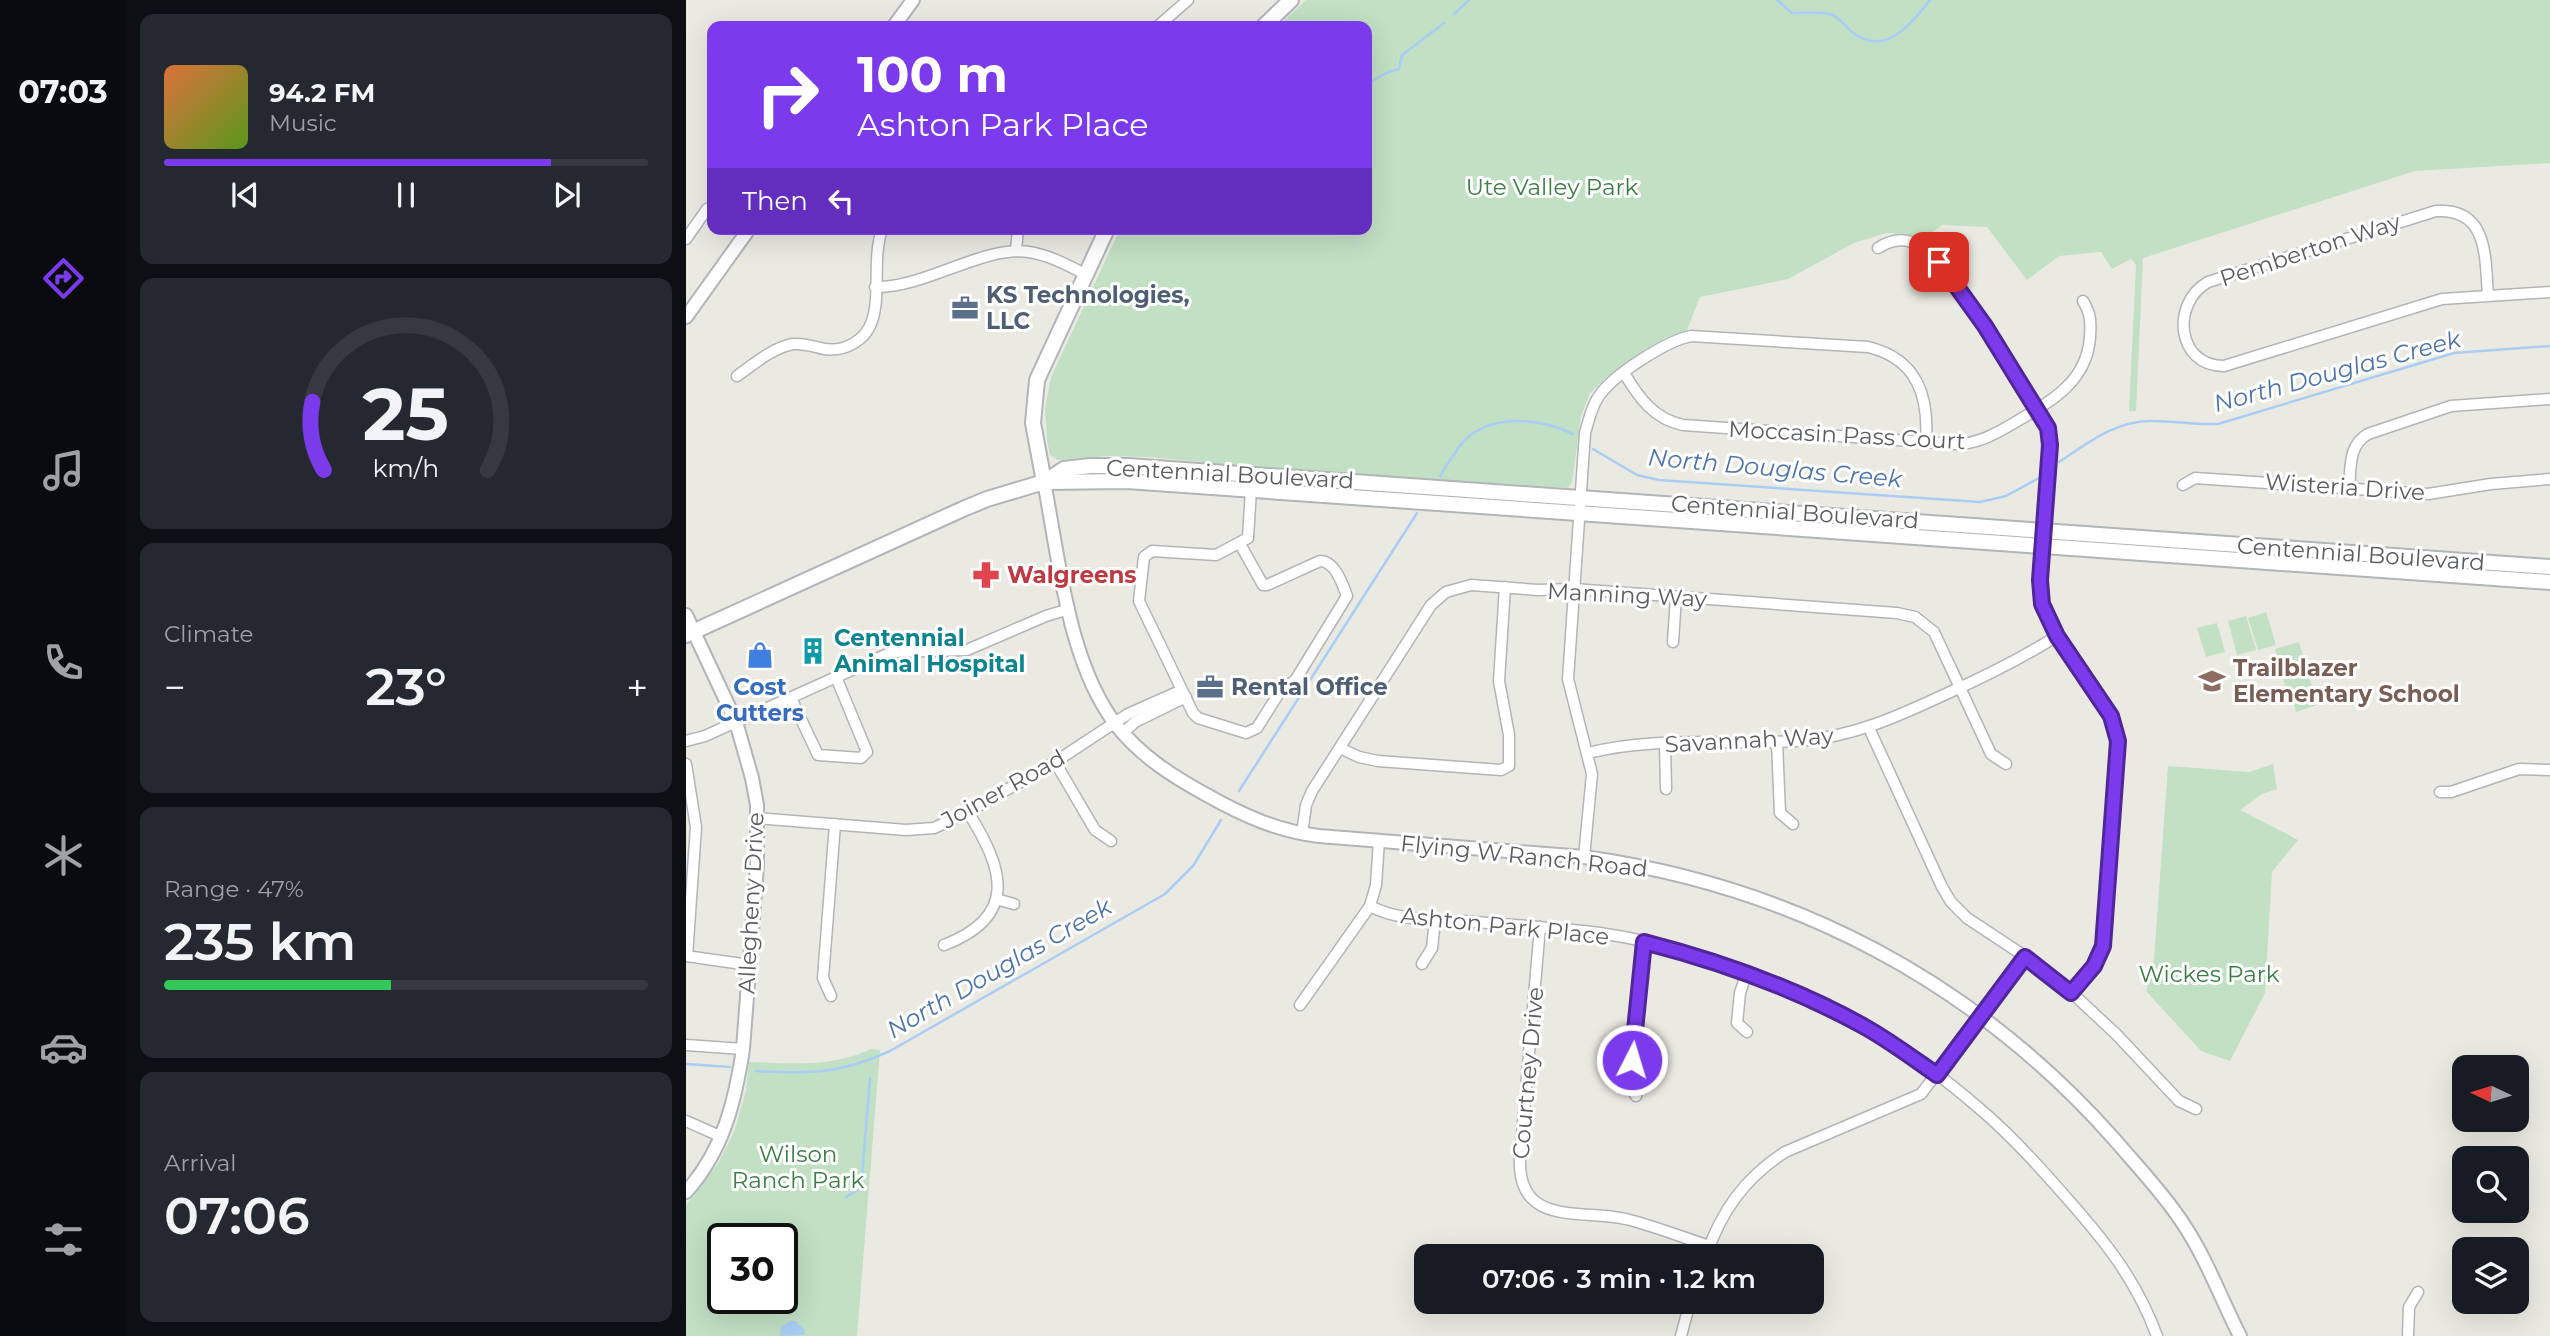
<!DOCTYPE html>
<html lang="en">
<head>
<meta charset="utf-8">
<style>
  body { margin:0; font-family:Montserrat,sans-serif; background:#242831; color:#f1f3f6; height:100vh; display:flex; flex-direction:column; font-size:26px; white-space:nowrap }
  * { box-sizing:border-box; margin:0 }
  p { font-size:23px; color:#9ea1a6 }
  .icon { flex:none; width:38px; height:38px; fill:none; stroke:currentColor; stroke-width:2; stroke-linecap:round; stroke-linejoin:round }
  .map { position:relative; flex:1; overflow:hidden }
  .sheet { display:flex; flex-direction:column; gap:14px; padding:14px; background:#0d0f14; width:560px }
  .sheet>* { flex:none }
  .hud { position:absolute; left:21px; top:21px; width:665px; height:214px; border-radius:14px; box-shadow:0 7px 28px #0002; background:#7c3aed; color:#fff; overflow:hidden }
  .needle { width:46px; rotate:274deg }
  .tools { position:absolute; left:1766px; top:1055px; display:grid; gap:14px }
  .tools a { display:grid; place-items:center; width:77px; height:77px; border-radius:14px; background:#171b24; box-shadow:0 7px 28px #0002; font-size:35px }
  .speed { position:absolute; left:21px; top:1223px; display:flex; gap:14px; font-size:35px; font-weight:700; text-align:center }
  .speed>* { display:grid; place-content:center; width:91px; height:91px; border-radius:50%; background:#171b24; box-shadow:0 7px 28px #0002; line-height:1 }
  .speed .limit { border:4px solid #111; border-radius:10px; background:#fff; color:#111 }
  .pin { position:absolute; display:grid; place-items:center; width:60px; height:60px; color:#fff; margin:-30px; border-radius:14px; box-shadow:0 4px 10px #0006 }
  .me { position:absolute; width:77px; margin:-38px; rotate:5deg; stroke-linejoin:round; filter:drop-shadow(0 0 5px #0008) }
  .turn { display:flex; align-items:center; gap:24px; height:147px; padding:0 35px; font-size:32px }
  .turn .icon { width:91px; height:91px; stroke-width:2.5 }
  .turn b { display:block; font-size:49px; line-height:60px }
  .then { display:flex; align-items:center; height:66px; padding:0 35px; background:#0003; gap:14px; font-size:26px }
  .big { font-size:52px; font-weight:600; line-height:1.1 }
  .sheet .tile { flex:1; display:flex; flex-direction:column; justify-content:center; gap:10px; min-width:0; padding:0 24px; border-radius:14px; background:#242831 }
  .sheet .dial { align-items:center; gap:0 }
  .dial svg { height:182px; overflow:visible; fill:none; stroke:#363941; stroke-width:7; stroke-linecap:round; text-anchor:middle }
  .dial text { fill:#f1f3f6; stroke:none }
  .song { display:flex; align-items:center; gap:21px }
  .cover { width:84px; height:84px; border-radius:10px; background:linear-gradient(135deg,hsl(20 70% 55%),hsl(90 70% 35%)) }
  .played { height:7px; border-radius:4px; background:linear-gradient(90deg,#7c3aed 80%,#363941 80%) }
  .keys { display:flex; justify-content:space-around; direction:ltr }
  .heat { display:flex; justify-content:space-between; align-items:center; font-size:38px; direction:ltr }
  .charge { height:10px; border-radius:5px; background:linear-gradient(90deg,#34c759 47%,#363941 0) }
  .trip { position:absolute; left:728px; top:1244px; width:410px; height:70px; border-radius:14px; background:#171b24; box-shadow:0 7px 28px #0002; font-weight:600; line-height:70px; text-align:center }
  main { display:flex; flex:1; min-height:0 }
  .menu { display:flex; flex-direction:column; width:126px; justify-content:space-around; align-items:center; background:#090b0e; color:#9ea1a6 }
  .menu .icon { width:49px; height:49px }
  .menu .on { color:#7c3aed }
  .menu b { font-size:32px; color:#f1f3f6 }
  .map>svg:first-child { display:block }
  .green { fill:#c1e0c4; fill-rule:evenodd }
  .water { fill:#a9cdf5 }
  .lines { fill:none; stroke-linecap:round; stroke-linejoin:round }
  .stream { stroke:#a9cdf5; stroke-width:2.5 }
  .minor-casing { stroke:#b3b4b8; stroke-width:13 }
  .tertiary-casing { stroke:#b3b4b8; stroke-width:16 }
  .secondary-casing { stroke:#b1b4b8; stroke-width:18 }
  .minor { stroke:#fff; stroke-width:10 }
  .tertiary { stroke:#fff; stroke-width:12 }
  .secondary { stroke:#fff; stroke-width:14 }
  .route-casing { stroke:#51269a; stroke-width:18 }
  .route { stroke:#7c3aed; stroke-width:12 }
  .labels { text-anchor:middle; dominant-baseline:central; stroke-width:6; stroke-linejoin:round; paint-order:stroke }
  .park-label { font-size:23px; fill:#3d7d46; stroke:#fff }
  .street-label { font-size:23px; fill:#5a5d61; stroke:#fff }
  .service-label { font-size:23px; font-weight:bold; fill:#4e5e75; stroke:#fff; text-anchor:start }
  .health-label { font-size:23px; font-weight:bold; fill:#be3a42; stroke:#fff; text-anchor:start }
  .culture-label { font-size:23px; font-weight:bold; fill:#0d838f; stroke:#fff; text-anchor:start }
  .education-label { font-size:23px; font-weight:bold; fill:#785e54; stroke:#fff; text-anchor:start }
  .shop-label { font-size:23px; font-weight:bold; fill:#366cbe; stroke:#fff }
  .water-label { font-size:24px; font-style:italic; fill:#4c73ac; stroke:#fff }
</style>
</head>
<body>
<main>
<nav class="menu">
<b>07:03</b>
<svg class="icon on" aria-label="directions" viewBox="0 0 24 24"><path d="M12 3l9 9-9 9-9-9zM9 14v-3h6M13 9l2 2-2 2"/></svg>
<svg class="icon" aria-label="music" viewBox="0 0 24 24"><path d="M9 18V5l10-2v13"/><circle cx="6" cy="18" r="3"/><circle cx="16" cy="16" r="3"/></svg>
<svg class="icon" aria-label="phone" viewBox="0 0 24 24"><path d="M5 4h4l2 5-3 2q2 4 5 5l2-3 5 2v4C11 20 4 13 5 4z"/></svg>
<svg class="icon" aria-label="climate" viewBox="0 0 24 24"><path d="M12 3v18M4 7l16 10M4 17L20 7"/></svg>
<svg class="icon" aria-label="car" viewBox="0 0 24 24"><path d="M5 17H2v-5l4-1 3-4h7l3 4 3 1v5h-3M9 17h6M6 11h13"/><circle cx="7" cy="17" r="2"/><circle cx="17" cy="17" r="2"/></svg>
<svg class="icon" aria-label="filters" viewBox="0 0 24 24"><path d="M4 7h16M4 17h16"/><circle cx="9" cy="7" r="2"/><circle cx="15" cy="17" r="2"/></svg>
</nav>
<section class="sheet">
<div class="tile">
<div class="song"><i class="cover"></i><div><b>94.2 FM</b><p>Music</p></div></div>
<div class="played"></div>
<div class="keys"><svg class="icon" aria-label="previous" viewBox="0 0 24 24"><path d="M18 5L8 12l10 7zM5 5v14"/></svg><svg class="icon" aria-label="pause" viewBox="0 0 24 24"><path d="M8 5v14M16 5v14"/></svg><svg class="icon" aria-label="next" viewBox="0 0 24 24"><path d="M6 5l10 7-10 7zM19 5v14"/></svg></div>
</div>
<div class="tile dial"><svg viewBox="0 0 100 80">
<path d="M14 69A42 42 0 1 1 86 69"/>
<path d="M14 69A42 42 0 0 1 9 39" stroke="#7c3aed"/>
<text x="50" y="56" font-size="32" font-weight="700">25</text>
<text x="50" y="72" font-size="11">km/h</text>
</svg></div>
<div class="tile"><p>Climate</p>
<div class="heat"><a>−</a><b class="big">23°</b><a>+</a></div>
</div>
<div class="tile"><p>Range · 47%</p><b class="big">235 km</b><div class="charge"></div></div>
<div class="tile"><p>Arrival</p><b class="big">07:06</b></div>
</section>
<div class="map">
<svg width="1864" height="1336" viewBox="0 0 1864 1336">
  <rect width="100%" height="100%" fill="#ebeae2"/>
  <g class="green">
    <path d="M620,0H1864V163L1729,171L1457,258L1450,411H1443L1450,265L1445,259L1426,269L1415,252L1373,256L1341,280L1301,227L1256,225L1236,240L1220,234L1200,233L1168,243L1102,279L1014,297L1001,330L979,338L919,378L904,393L895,416L886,483L882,488L602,470L463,457L418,456L372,460L364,455L361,440L359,408L365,377L434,229H681V26H592Z"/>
    <path d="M1580,612L1590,645L1572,650L1562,618Z"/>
    <path d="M1560,616L1570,650L1551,655L1542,621Z"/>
    <path d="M1531,623L1539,652L1520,657L1511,628Z"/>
    <path d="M1613,642L1631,705L1610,712L1603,689H1600L1589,649Z"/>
    <path d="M1587,764L1591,789L1576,794L1554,810L1612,840L1586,872L1579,993L1544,1061L1515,1051L1460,991L1468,959L1482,766L1563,772Z"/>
    <path d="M185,1049L194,1050L171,1336H0V1205L31,1165L48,1132L60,1091L63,1062C106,1063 144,1068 185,1049ZM37,1239H96V1298H37Z"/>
  </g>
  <path class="water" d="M105,1321H109L118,1329L119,1335L91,1336L94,1335L95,1327Z"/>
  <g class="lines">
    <g class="stream">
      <path d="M1091,0L1106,13C1117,13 1133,11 1144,14C1156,18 1159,28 1169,34C1201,56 1226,23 1244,0"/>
      <path d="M768,14L783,0"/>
      <path d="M681,84L700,73L713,69L716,55L758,23"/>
      <path d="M907,449L951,475L973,480L1294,502L1320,496L1353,478"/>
      <path d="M1373,462C1402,443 1430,420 1467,421C1489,421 1510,425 1532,424L1768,353L1864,346"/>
      <path d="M754,476C762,464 772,445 783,436C813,414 856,419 887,434"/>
      <path d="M553,791L731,513"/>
      <path d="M0,1064L44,1067"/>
      <path d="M70,1071C124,1074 154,1074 204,1051L479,894L507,866L535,820"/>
      <path d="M160,1197L175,1188L184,1078"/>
    </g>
    <defs>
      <g id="minor">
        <path d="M472,26L502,0"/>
        <path d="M0,239L21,209L26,207"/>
        <path d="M1192,248C1217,232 1234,243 1253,262L1299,326L1362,428L1364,445L1354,580L1356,604L1371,636L1425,716L1433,744L1419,937L1408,966L1386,993"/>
        <path d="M330,251L332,229"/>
        <path d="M189,287C240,288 297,245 343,252C363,255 381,265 399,274"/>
        <path d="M1802,296C1799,258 1803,208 1750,211L1522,282C1485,303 1490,366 1538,366L1756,299L1864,292"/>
        <path d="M938,373C953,398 968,419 997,425L1267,444C1292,445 1311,433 1333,420C1367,400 1401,381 1404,337C1405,322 1405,314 1397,301"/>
        <path d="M51,376C68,364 86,348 107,344C119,343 128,347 139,349C159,352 180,340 186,321C195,294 186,260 196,229"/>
        <path d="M1497,485L1509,478L1742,494L1805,484L1864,479"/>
        <path d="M1663,488C1665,468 1662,445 1682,434L1765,406L1864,399"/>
        <path d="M554,544L577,585H581L634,561C649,561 656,583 661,596L610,679L606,683L598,685L571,728L560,733L512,718L507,713L453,601L458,557L466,551L530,555L562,538L565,489"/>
        <path d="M987,642L990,597"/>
        <path d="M105,698L132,755L175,758L181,752L150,677"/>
        <path d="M1183,728L1256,887L1265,902L1281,918L1340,957L1386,993L1430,1034L1493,1101L1510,1109"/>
        <path d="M437,733L449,722L500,697"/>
        <path d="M0,741L19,736L206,652L281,650L360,616L383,609"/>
        <path d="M1091,742L1094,813L1107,824"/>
        <path d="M979,744L980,789"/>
        <path d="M654,748L673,757L692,761L815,770L823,766V735L813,681L819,587"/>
        <path d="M902,753C969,736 1041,745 1110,741C1165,738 1213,716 1262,693C1300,676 1336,658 1371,636"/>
        <path d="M369,762L409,830L425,841"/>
        <path d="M0,764L10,827L1,956"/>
        <path d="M1754,792H1765L1833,769L1864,770"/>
        <path d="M71,818L220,830L248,828L282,812L369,762L442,714L496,690"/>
        <path d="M616,834L620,805L626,791L745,605L760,592L785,585L852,590L888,589L1211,613L1229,617L1248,632L1305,754L1320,764"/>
        <path d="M898,857L906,774L882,679L899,433C903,420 905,407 913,396C927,375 980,341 1005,336L1182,347C1232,359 1243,397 1240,442"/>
        <path d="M310,899L328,904"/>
        <path d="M684,906C712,921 746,919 777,921C823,925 869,927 914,933C1052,954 1189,1017 1294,1109C1325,1135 1352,1165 1379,1196C1418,1240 1450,1279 1471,1336"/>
        <path d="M854,927L834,1158C831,1227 895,1209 940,1219C968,1226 996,1237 1023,1246"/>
        <path d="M258,945C334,916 317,868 282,812"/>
        <path d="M0,956L63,965"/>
        <path d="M736,964L746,948L749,920"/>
        <path d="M1061,972L1054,993L1051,1023L1061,1032"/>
        <path d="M145,996L137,978L149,824"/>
        <path d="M614,1005L684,906L690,885L693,841"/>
        <path d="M0,1045L57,1049"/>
        <path d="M950,1096L943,1084L954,965L958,942"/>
        <path d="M0,1121L36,1137"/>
        <path d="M1020,1256C1035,1211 1059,1178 1099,1152L1235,1094L1340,957"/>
        <path d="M995,1336L1004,1302"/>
        <path d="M1722,1336L1723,1307L1732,1292"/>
      </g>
      <g id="tertiary">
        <path d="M208,26L227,0"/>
        <path d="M0,317L63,229"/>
        <path d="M358,482C373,558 382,664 431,726C455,756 486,776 519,794C556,815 591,831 633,836L898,857C1108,886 1289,982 1429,1140C1452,1167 1477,1193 1496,1222C1520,1257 1535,1299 1554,1336"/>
        <path d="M0,615L50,722L66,778L71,805V866L57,1049C49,1102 37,1151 0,1192"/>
      </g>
      <g id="secondary">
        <path d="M578,26L605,0"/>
        <path d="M358,482L441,481L1864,582"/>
        <path d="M358,482L347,423L351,380L421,229"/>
        <path d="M0,635L277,509L301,499L358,482L378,469L404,466H442L1864,567"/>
      </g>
    </defs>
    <use href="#minor" class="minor-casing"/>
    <use href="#tertiary" class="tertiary-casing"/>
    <use href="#secondary" class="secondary-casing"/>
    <use href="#minor" class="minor"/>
    <use href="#tertiary" class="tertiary"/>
    <use href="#secondary" class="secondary"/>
  </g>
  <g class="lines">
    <defs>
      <path id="route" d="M946,1060L958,942C1036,962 1109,988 1179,1027C1204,1041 1228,1059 1251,1075L1339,957L1385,993L1408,966L1417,946L1432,741L1425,716L1371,636L1356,604L1354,580L1364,445L1362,428L1299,326L1253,262"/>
    </defs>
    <use href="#route" class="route-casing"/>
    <use href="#route" class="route"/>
  </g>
  <defs>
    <symbol id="office-bare" viewBox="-9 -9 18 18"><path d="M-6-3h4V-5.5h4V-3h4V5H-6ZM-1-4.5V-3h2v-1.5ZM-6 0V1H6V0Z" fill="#5c6f8a" stroke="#fff" stroke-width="2.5" paint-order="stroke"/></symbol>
    <symbol id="pharmacy-bare" viewBox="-9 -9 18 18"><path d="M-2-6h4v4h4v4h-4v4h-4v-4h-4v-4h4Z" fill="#e0444e" stroke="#fff" stroke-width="2.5" paint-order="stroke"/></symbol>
    <symbol id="building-bare" viewBox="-9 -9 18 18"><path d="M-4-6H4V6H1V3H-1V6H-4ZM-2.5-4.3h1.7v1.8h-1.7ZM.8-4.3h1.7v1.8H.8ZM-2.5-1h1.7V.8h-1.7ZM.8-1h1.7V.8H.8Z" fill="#0f9aa8" stroke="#fff" stroke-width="2.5" paint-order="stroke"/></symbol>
    <symbol id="shop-bare" viewBox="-9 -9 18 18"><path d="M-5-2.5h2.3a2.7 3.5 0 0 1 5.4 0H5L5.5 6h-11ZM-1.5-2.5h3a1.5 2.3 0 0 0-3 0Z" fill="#3f7fe0" stroke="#fff" stroke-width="2.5" paint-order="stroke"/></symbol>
    <symbol id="school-bare" viewBox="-9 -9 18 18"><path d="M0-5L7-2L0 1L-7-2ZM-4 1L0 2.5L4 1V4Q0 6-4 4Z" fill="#8d6e63" stroke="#fff" stroke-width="2.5" paint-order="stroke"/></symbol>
  </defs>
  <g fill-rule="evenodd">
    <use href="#office-bare" x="260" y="289" width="38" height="38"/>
    <use href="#pharmacy-bare" x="281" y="556" width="38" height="38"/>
    <use href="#building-bare" x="108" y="632" width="38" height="38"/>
    <use href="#shop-bare" x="55" y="636" width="38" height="38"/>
    <use href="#school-bare" x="1507" y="662" width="38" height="38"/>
    <use href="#office-bare" x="505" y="668" width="38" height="38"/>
  </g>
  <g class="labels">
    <g class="park-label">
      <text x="866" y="187">Ute Valley Park</text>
      <text x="1523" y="974">Wickes Park</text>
      <text x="112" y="1154">Wilson<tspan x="112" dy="26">Ranch Park</tspan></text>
    </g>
    <g class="street-label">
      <text transform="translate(1624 250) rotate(-18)">Pemberton Way</text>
      <text transform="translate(1161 435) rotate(3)">Moccasin Pass Court</text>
      <text transform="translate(544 474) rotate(3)">Centennial Boulevard</text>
      <text transform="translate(1659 487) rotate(4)">Wisteria Drive</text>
      <text transform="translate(1109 512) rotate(4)">Centennial Boulevard</text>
      <text transform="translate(1675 554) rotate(4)">Centennial Boulevard</text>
      <text transform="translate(941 595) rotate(3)">Manning Way</text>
      <text transform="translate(1063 740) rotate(-3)">Savannah Way</text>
      <text transform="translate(317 789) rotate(-29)">Joiner Road</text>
      <text transform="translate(838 856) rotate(6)">Flying W Ranch Road</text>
      <text transform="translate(65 903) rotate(-87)">Allegheny Drive</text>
      <text transform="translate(819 926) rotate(6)">Ashton Park Place</text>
      <text transform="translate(842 1073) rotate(-85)">Courtney Drive</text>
    </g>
    <g class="service-label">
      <text x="300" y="295">KS Technologies,<tspan x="300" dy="26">LLC</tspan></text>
      <text x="545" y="687">Rental Office</text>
    </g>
    <g class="health-label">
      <text x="321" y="575">Walgreens</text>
    </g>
    <g class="culture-label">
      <text x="148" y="638">Centennial<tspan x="148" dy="26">Animal Hospital</tspan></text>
    </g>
    <g class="education-label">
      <text x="1547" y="668">Trailblazer<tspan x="1547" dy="26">Elementary School</tspan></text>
    </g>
    <g class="shop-label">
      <text x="74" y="687">Cost<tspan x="74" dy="26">Cutters</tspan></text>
    </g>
    <g class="water-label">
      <text transform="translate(1651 371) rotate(-15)">North Douglas Creek</text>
      <text transform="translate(1089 468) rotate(5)">North Douglas Creek</text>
      <text transform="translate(313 968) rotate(-30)">North Douglas Creek</text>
    </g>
  </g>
</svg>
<div class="tools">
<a><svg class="needle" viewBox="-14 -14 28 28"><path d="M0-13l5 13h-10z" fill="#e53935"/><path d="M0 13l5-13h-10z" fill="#9ea1a6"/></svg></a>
<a><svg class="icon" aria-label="search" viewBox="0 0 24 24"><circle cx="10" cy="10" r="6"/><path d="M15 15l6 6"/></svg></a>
<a><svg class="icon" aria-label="layers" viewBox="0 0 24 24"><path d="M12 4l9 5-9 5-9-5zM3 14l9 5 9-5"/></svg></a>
</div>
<div class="speed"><div class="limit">30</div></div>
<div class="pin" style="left:1253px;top:262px;background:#d93025"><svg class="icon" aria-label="arrive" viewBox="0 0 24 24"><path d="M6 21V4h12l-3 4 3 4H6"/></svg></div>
<svg class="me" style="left:946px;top:1060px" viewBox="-20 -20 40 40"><circle r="17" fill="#7c3aed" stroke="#fff" stroke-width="3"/><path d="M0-11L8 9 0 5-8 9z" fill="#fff"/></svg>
<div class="trip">07:06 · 3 min · 1.2 km</div>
<div class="hud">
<div class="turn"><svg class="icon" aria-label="right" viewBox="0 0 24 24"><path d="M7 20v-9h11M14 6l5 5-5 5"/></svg><div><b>100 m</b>Ashton Park Place</div></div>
<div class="then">Then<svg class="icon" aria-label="left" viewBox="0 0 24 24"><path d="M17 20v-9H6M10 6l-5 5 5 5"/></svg></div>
</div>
</div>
</main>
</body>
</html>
